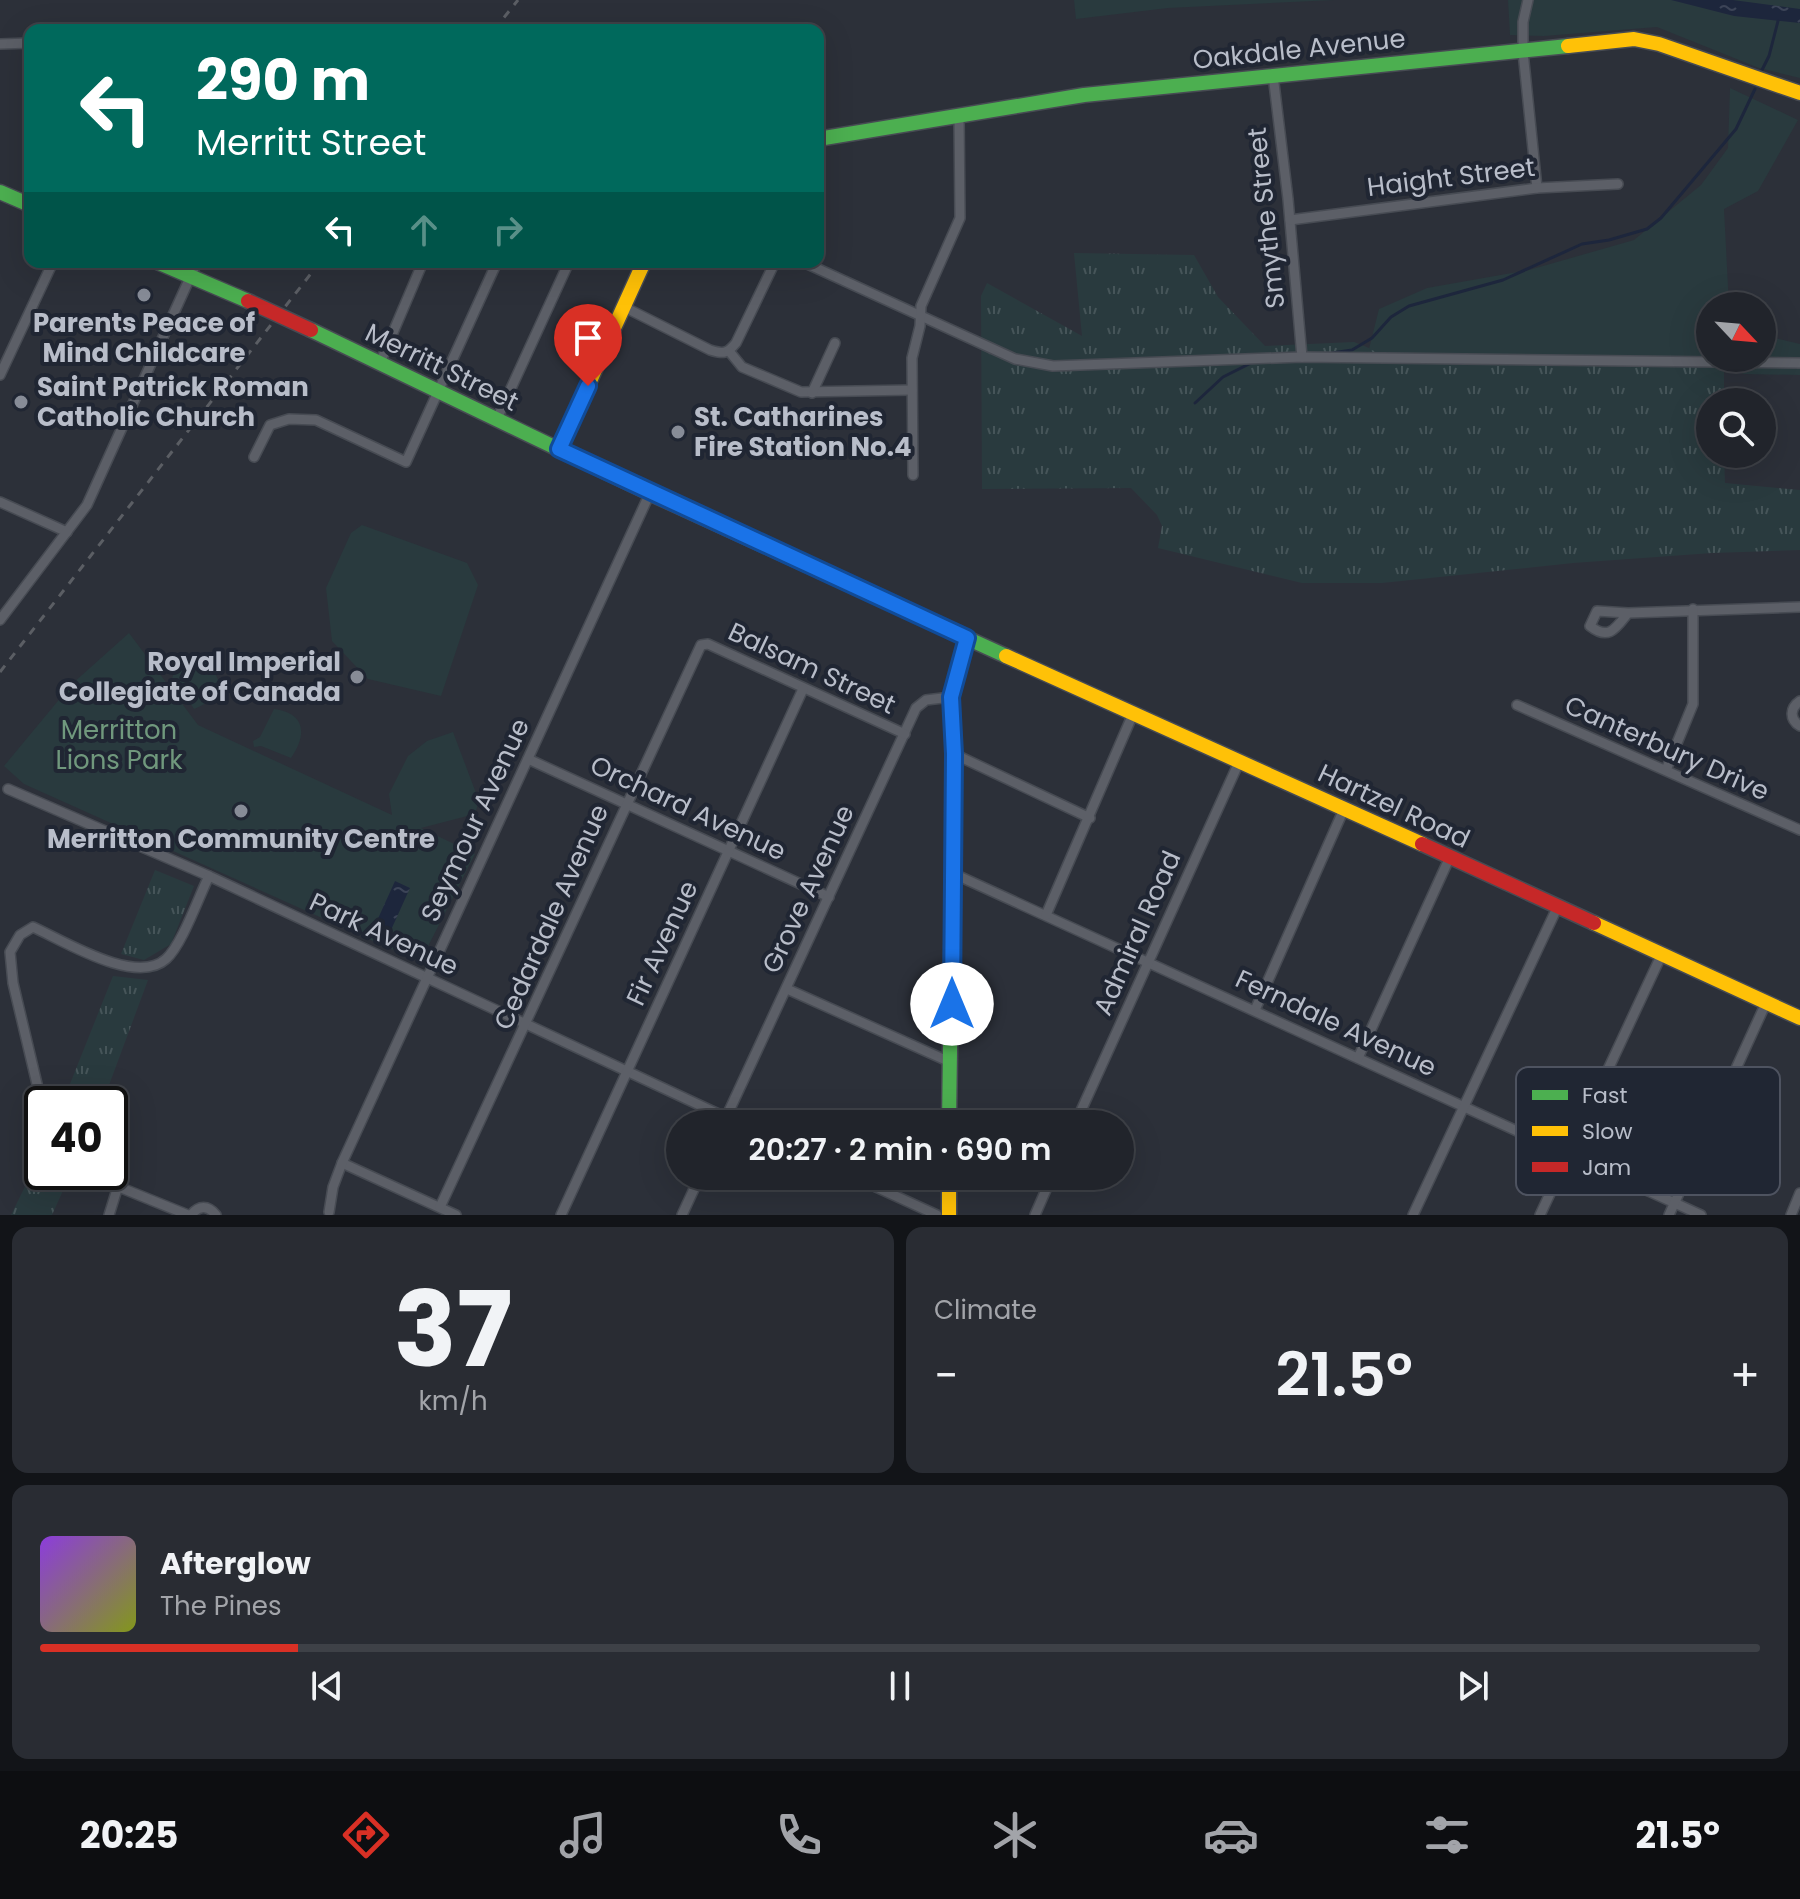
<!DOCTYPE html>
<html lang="en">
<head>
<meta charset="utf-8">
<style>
  body { margin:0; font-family:Poppins,sans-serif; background:#292c33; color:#f1f3f6; height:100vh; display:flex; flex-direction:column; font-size:30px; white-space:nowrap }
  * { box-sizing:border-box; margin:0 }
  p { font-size:26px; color:#a2a4a9 }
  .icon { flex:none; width:44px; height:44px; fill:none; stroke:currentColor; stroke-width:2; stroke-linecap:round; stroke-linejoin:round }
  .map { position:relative; height:1215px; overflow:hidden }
  .panel { display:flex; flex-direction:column; gap:12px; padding:12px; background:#121418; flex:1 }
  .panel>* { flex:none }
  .hud { position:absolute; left:24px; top:24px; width:800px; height:244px; border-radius:16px; box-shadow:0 8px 32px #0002,0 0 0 2px #3e4147; background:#00695c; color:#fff; overflow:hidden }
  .needle { width:52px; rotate:116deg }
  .tools { position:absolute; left:1696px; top:292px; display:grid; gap:16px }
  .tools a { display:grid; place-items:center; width:80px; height:80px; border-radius:50%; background:#21242b; box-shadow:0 8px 32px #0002,0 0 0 2px #3e4147; font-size:40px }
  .speed { position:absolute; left:24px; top:1086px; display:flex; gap:16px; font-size:40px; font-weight:700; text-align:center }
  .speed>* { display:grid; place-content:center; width:104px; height:104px; border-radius:50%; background:#21242b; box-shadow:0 8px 32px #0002,0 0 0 2px #3e4147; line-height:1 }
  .speed .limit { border:4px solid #111; border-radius:12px; background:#fff; color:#111 }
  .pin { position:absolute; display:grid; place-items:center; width:68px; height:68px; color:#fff; margin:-82px -34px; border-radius:50% 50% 50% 0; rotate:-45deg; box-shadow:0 0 8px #0007 }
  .pin .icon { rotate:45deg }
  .me { position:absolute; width:88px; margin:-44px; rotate:0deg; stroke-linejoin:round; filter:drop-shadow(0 0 6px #0008) }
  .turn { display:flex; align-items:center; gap:28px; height:168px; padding:0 40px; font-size:36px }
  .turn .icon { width:104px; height:104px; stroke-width:2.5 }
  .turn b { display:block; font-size:56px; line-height:68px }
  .lanes { display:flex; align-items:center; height:76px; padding:0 40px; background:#0003; justify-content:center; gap:40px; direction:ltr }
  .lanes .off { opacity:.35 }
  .big { font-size:60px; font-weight:600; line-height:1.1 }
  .panel .widget { flex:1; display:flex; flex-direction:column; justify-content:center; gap:12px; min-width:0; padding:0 28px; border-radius:16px; background:#292c33 }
  .panel .dial { align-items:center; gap:0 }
  .dial b { font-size:104px; line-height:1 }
  .song { display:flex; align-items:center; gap:24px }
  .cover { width:96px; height:96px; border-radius:12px; background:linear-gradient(135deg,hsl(270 70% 55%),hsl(70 70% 35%)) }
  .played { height:8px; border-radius:4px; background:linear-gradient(90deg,#d93025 15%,#3e4147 15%) }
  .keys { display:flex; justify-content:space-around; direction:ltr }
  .heat { display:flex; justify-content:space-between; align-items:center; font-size:44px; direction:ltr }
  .panel .tiles { flex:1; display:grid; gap:12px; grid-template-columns:1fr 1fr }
  .widget:last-child { grid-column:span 2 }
  .trip { position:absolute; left:666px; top:1110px; width:468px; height:80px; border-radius:40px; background:#21242b; box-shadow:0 8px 32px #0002,0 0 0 2px #3e4147; font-weight:600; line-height:80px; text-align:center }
  .tab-bar { display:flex; height:128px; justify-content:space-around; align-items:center; background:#0d0e11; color:#a2a4a9 }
  .tab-bar .icon { width:56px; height:56px }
  .tab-bar .selected { color:#d93025 }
  .tab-bar b { font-size:36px; color:#f1f3f6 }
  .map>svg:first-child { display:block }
  .grass { fill:url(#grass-tufts) }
  .park { fill:#293a3e }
  .water { fill:url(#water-ripples) }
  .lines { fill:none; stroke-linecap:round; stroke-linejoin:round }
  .stream { stroke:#1d263c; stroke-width:3 }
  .street-casing { stroke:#474b53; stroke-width:12 }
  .fast-casing { stroke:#474b53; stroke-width:17 }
  .slow-casing { stroke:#474b53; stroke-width:17 }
  .jam-casing { stroke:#474b53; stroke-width:17 }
  .street { stroke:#5c5f67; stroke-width:9 }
  .fast { stroke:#4caf50; stroke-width:14 }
  .slow { stroke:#ffc107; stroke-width:14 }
  .jam { stroke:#c62828; stroke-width:14 }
  .rail { stroke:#5b5e64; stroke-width:3; stroke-dasharray:8 8; stroke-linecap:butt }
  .jam-bridge-casing { stroke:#474b53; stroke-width:17; stroke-linecap:butt }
  .jam-bridge { stroke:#c62828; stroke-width:14 }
  .route-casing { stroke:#114b97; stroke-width:20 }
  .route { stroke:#1a73e8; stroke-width:14 }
  .poi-dot { fill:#878c97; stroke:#202633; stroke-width:3 }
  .labels { text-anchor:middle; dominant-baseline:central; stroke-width:8; stroke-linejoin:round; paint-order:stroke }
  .street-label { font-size:26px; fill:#b8bdc9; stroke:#202633 }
  .poi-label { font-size:26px; font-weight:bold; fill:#b8bdc9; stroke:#202633 }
  .park-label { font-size:26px; fill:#70987d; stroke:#202633 }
  .key { fill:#202633; stroke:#4e5360; stroke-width:2 }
  .key-label { font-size:22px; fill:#b8bdc9 }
</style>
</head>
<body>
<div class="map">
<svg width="1800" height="1215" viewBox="0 0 1800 1215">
  <defs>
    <pattern id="grass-tufts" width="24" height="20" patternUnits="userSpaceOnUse" patternTransform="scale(2)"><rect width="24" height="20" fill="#293a3e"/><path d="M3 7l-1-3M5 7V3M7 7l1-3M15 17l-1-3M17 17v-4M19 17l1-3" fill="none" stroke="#465559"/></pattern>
    <pattern id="water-ripples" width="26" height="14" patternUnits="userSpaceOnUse" patternTransform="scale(2)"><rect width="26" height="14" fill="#1d263c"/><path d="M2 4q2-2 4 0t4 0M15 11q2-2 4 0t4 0" fill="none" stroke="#3c4457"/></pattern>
  </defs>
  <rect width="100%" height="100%" fill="#2c3039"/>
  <g class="grass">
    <path d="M1074,253L1194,255L1218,297L1265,346L1354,342L1406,363L1555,359L1724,364V402H1710V454H1724L1725,483L1800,490V550L1712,553L1573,563L1382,583H1302L1158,548L1162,526L1157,515L1131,488L982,489L981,296L987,283L1082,336Z"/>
    <path d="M155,870L194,886L171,944L144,960L121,954Z"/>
    <path d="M113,976L148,980L102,1104H62Z"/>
    <path d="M42,1152V1172H67L70,1175L52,1215H11Z"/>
  </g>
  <g class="park">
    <path d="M1074,0H1334L1168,8L1076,19Z"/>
    <path d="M1508,0H1800V78L1759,68L1657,27L1544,36L1510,35Z"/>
    <path d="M1730,88L1798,120L1758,191L1724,209L1729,306H1710V358H1762V335L1800,344V375L1744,374L1724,364L1555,359L1406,363L1369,349L1379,309L1427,288L1529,270L1634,240L1701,185L1728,148Z"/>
    <path d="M362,525L467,563L478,585L441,696L368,679L332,641L326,588L351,533Z"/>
    <path d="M129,633L198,725L392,815L389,794L408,756L427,741L453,732L479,801L475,814L421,828L475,854L420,962L24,784L4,766L72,684Z"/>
    <path d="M205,662C228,683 221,698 194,709L187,698L183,700L172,680L173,675L191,663L195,668Z"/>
    <path d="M274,709C306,713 307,735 291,758L261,746L254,747L253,741L260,737Z"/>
  </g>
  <g class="water">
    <path d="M1671,0H1733L1800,9V23L1734,16Z"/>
    <path d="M395,881L410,888L391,930L376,923Z"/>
  </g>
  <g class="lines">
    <g class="stream">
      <path d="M1761,72L1769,56L1778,21"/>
      <path d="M1332,353L1352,350L1372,338L1391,317L1409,306L1503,280L1582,244L1609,240L1647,229L1661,218L1736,129L1755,89"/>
      <path d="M1195,403L1223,377L1253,362"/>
    </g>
    <defs>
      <g id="street">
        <path d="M1528,0L1523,22V52L1537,188"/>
        <path d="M0,44L30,43"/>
        <path d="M1273,75L1288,199L1302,357"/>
        <path d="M1290,220L1537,188L1618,184"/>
        <path d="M803,262L1015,359L1053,366L1302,357L1800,363"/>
        <path d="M624,307L710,350C723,354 727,354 736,343L775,262"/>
        <path d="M729,351L742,367L801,392L912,390"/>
        <path d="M380,363L423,262"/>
        <path d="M0,375L53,262"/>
        <path d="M812,393L835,343"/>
        <path d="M496,421L569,262"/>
        <path d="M254,457L270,425L289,419L316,420L406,462L497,262"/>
        <path d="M913,475L912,358L920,326L921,306L960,218L959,116"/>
        <path d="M0,502L67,532"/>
        <path d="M1628,613C1616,628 1609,641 1590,626L1597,611L1628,613L1800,607"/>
        <path d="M0,620L87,505L197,262"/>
        <path d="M1800,701C1790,708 1789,719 1800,726"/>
        <path d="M1517,705L1800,830"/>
        <path d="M954,754L1090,818"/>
        <path d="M528,759L829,897"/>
        <path d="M1666,770L1693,704V609"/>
        <path d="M8,789L209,876L740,1124"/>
        <path d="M952,873L1701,1215"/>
        <path d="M1046,915L1133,714"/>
        <path d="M787,989L950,1062"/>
        <path d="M1255,1010L1344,809"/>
        <path d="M1358,1058L1449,859"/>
        <path d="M42,1105L13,983L10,952L20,935L33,927C64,941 136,986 166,959C182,945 199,896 209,876"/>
        <path d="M723,1124L916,708L926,700L951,697"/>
        <path d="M1075,1124L1240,760"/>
        <path d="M342,1163L456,1215"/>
        <path d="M82,1172L188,1215"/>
        <path d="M852,1176L937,1215"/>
        <path d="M440,1207L701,645L708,644L905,734"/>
        <path d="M329,1212L333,1187L342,1163L650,493"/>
        <path d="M109,1215L118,1186"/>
        <path d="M191,1215C199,1205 208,1205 216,1215"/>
        <path d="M561,1215L803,689"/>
        <path d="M682,1215L700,1176"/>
        <path d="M1035,1215L1052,1176"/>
        <path d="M1413,1215L1557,908"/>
        <path d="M1540,1215L1661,956"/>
        <path d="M1669,1215L1766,1003"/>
        <path d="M1791,1215L1800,1193"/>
      </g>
      <g id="fast">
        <path d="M818,139L1084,95L1568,46"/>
        <path d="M0,192L30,205"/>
        <path d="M157,262L248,301"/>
        <path d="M311,330L658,497L1006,656"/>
        <path d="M949,1124L954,754L951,697L967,638"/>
      </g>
      <g id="slow">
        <path d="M1568,46L1634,39L1659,44L1800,93"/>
        <path d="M559,449L644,262"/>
        <path d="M1006,656L1422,844"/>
        <path d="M1594,923L1800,1018"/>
        <path d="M949,1176V1215"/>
      </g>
      <path id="jam" d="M1422,844L1594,923"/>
    </defs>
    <use href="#street" class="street-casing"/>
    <use href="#fast" class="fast-casing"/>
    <use href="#slow" class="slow-casing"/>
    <use href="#jam" class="jam-casing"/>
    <use href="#street" class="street"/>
    <use href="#fast" class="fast"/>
    <use href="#slow" class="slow"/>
    <use href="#jam" class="jam"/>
    <g class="rail">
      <path d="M494,30L518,0"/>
      <path d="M0,672L320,262"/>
    </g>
    <defs>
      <path id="jam-bridge" d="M248,301L311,330"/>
    </defs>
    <use href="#jam-bridge" class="jam-bridge-casing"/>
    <use href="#jam-bridge" class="jam-bridge"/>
  </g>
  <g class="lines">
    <defs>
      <path id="route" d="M588,386L559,449L967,638L951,697L954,754L952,1004"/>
    </defs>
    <use href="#route" class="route-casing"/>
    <use href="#route" class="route"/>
  </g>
  <g class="poi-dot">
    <circle cx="144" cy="295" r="8"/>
    <circle cx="21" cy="402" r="8"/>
    <circle cx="678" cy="432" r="8"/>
    <circle cx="357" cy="677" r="8"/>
    <circle cx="241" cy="811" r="8"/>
  </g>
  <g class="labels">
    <g class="street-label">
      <text transform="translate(1299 49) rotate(-6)">Oakdale Avenue</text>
      <text transform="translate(1451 177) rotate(-7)">Haight Street</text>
      <text transform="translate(1266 218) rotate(-96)">Smythe Street</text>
      <text transform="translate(442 367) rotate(26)">Merritt Street</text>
      <text transform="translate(812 668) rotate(25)">Balsam Street</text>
      <text transform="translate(1667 748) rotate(24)">Canterbury Drive</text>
      <text transform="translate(1394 806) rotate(25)">Hartzel Road</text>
      <text transform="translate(688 808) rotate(25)">Orchard Avenue</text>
      <text transform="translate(475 820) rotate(-65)">Seymour Avenue</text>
      <text transform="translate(808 889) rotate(-65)">Grove Avenue</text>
      <text transform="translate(551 917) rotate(-66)">Cedardale Avenue</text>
      <text transform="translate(1137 933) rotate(-66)">Admiral Road</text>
      <text transform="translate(384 934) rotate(25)">Park Avenue</text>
      <text transform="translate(662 943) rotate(-65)">Fir Avenue</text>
      <text transform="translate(1336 1023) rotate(25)">Ferndale Avenue</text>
    </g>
    <g class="poi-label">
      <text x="144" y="323">Parents Peace of<tspan x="144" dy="30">Mind Childcare</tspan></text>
      <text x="37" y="387" text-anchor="start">Saint Patrick Roman<tspan x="37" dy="30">Catholic Church</tspan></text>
      <text x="694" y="417" text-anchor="start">St. Catharines<tspan x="694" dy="30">Fire Station No.4</tspan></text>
      <text x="341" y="662" text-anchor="end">Royal Imperial<tspan x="341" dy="30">Collegiate of Canada</tspan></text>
      <text x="241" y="839">Merritton Community Centre</text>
    </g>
    <g class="park-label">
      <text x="119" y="730">Merritton<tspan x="119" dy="30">Lions Park</tspan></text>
    </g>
  </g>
  <rect x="1516" y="1067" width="264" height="128" rx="12" class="key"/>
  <rect x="1532" y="1090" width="36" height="10" fill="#4caf50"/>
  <rect x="1532" y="1126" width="36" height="10" fill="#ffc107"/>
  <rect x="1532" y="1162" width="36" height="10" fill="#c62828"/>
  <g class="key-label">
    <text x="1582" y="1103">Fast</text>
    <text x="1582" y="1139">Slow</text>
    <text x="1582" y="1175">Jam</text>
  </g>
</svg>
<div class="tools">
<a><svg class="needle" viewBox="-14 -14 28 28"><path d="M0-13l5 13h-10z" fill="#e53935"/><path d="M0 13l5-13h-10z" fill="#a2a4a9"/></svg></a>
<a><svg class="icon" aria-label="search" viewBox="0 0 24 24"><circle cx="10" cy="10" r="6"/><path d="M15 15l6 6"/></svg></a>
</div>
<div class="speed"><div class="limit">40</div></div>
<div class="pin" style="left:588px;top:386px;background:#d93025"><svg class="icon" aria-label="arrive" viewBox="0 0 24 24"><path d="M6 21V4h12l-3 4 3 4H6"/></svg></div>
<svg class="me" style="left:952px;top:1004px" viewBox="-20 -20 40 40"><circle r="19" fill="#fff"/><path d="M0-13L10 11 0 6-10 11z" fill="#1a73e8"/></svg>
<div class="trip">20:27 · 2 min · 690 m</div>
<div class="hud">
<div class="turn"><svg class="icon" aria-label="left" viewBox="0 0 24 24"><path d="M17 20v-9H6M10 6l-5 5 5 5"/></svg><div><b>290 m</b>Merritt Street</div></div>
<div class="lanes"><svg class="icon" aria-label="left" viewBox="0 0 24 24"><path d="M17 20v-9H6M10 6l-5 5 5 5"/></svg><svg class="icon off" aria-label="ahead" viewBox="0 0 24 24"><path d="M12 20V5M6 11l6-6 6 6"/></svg><svg class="icon off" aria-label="right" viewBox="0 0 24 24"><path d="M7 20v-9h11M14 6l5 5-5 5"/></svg></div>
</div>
</div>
<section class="panel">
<div class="tiles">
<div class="widget dial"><b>37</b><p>km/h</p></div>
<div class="widget"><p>Climate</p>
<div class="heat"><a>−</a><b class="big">21.5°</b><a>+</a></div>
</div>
<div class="widget">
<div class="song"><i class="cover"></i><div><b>Afterglow</b><p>The Pines</p></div></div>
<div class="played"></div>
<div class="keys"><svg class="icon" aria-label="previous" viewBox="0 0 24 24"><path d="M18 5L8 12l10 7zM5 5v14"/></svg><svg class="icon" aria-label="pause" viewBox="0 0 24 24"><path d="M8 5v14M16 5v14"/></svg><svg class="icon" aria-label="next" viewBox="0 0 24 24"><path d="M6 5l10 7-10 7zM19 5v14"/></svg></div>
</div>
</div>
</section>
<nav class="tab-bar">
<b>20:25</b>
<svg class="icon selected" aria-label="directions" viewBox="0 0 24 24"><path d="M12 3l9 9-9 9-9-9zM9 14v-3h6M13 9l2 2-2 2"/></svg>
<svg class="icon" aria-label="music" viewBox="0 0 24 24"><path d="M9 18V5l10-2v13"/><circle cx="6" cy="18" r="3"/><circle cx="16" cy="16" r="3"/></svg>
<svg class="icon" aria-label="phone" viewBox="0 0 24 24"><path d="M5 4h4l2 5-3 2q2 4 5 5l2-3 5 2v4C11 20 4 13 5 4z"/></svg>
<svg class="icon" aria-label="climate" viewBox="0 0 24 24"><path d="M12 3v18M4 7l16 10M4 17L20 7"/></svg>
<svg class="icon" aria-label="car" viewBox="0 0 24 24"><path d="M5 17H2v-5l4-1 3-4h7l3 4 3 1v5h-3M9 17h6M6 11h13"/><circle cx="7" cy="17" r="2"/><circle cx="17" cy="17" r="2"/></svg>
<svg class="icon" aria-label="filters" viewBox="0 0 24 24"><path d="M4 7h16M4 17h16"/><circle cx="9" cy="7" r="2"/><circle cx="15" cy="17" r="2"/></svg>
<b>21.5°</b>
</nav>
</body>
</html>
